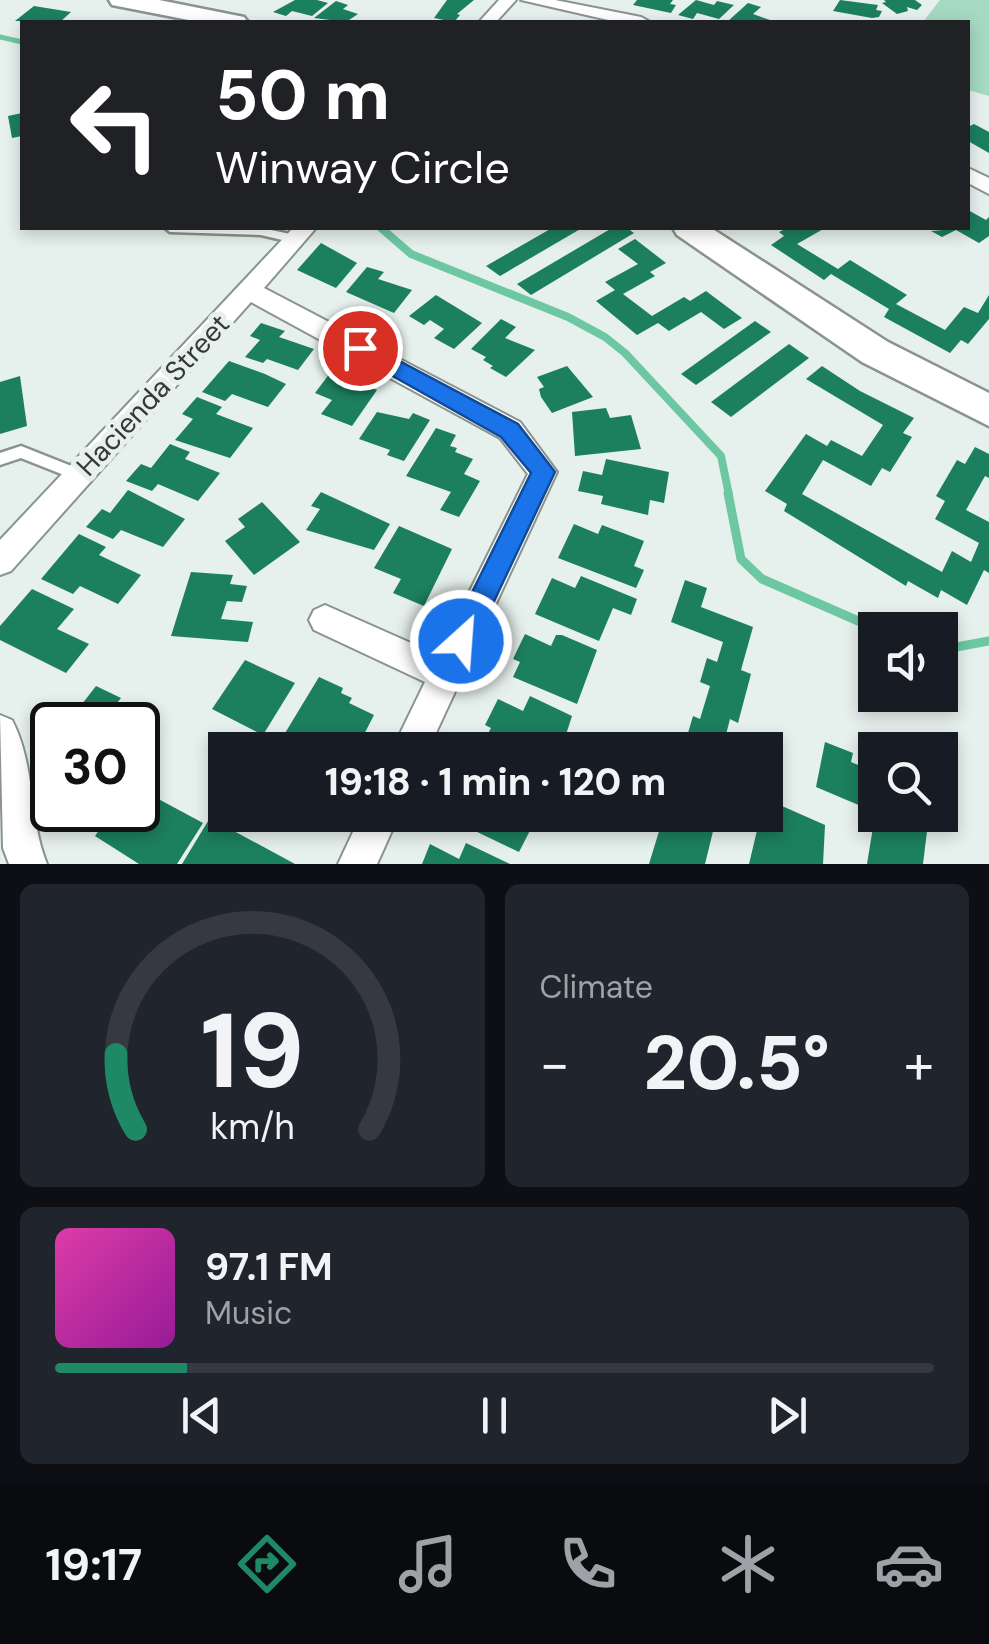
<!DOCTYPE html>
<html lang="en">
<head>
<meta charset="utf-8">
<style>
  body { margin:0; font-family:"DM Sans",sans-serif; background:#20242c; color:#f1f3f6; height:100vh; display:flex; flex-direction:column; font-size:38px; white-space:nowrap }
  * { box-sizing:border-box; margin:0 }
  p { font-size:32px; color:#9ea1a6 }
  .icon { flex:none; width:55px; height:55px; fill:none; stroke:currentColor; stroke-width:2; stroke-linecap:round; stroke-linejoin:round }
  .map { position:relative; height:864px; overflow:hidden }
  .side { display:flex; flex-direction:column; gap:20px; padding:20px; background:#0d0f14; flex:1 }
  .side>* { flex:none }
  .hud { position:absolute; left:20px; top:20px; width:950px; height:210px; border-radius:0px; box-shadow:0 5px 15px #0003; background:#202124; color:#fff; overflow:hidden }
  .controls { position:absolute; left:858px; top:612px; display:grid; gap:20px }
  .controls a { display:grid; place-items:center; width:100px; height:100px; border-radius:0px; background:#171b24; box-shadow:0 5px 15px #0003; font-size:50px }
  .speed { position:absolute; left:30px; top:702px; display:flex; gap:20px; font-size:50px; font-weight:700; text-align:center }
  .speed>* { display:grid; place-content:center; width:130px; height:130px; border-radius:50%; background:#171b24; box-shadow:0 5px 15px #0003; line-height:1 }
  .speed .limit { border:5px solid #111; border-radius:15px; background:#fff; color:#111 }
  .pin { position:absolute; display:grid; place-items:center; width:85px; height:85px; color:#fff; margin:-42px; border:5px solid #fff; border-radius:50%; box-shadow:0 2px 10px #0007 }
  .me { position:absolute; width:110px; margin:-55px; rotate:26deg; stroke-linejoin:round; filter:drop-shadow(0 0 8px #0008) }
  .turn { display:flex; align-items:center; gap:35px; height:210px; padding:0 30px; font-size:45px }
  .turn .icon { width:130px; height:130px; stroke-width:2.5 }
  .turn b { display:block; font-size:70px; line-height:85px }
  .big { font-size:75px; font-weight:800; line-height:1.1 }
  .side .card { flex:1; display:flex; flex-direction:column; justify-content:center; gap:15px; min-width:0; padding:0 35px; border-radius:15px; background:#20242c }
  .side .dial { align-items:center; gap:0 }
  .dial svg { height:260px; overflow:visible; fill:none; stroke:#363941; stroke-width:7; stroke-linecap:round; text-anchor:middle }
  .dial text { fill:#f1f3f6; stroke:none }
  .song { display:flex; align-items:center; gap:30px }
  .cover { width:120px; height:120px; border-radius:15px; background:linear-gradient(135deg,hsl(320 70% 55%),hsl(300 70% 35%)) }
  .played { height:10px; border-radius:5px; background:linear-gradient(90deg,#1f8966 15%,#363941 15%) }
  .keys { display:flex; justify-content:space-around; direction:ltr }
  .heat { display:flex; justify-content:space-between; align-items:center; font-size:55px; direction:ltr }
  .side .tiles { flex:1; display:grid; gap:20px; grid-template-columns:1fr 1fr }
  .card:last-child { grid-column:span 2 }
  .trip { position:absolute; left:208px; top:732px; width:575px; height:100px; border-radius:0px; background:#171b24; box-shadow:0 5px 15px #0003; font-weight:800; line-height:100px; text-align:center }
  .tabs { display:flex; height:160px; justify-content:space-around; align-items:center; background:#090b0e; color:#9ea1a6 }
  .tabs .icon { width:70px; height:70px }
  .tabs .current { color:#1f8966 }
  .tabs b { font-size:45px; color:#f1f3f6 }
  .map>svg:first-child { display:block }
  .green { fill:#a5d9c2 }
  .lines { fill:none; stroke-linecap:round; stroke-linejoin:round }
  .stream-far2 { stroke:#6dc7a3; stroke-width:5 }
  .stream-far1 { stroke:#6dc7a3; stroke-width:8 }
  .stream { stroke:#6dc7a3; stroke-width:9 }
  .building { fill:#1c7f5e }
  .service-casing { stroke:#8a938e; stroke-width:5 }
  .minor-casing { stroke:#8a938e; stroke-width:4 }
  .secondary-casing { stroke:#8a938e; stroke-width:5 }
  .service { fill:#fff; fill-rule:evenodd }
  .minor { fill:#fff; fill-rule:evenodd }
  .secondary { fill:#fff; fill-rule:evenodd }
  .route { fill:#1a73e8; stroke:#114b97; stroke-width:2.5 }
  .labels { text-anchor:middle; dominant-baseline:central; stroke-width:10; stroke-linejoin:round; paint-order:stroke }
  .street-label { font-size:28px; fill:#343836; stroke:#e6f0ec }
</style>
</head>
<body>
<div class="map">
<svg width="989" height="864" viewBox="0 0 989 864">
  <rect width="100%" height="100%" fill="#e6f0ec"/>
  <path class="green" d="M940,0H989V96L968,90V22H923Z"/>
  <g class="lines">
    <path class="stream-far2" d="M0,37L22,42"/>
    <path class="stream-far1" d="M381,228L411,254L568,317L605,337L625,353L721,456L729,495"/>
    <g class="stream">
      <path d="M728,493L741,559L762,579L879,630"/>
      <path d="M940,650L989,641"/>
    </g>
  </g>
  <g class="building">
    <path d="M295,0H317L328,3L312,16L292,11L286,16L273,12Z"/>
    <path d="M447,0H474L457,14L460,15L454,22L434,18Z"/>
    <path d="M637,0H673L670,4L676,5L671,13L633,5Z"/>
    <path d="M696,0L714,5L717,1L734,5L719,19L697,13L693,19L678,15Z"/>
    <path d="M840,0L878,5L876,10L882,11L879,17L872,18L833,11Z"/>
    <path d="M884,0H915L922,5L917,10L907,7L908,11L897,14L882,3L886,2Z"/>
    <path d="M336,1L348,5L343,9L358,14L346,22L314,18Z"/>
    <path d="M748,3L761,7L753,14L770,20L727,22Z"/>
    <path d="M34,6L71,12L60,22L15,21Z"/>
    <path d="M22,113V136L12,138L8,116Z"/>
    <path d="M974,124L989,132V153L968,141V127Z"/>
    <path d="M968,210L986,220L989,217V236L979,243L956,230L942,237L931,231L968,228Z"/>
    <path d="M552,228H582L500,276L486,266Z"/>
    <path d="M612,228H627L634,233L531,295L517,284Z"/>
    <path d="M787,228H825L797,244L838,269L850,260L907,295L896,304L945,330L964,307L978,313L989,295V319L968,344L961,340L950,353L884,317L889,309L831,274L824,280L771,245L784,236L779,232Z"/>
    <path d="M635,239L666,263L650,272L655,276L623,294L652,316L684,297L690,301L706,291L742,318L724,329L701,312L669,331L658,323L637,335L596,301L615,290L605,282L638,264L618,249Z"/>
    <path d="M321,243L357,263L336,288L297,270Z"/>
    <path d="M367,267L384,272L378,279L412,290L394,313L346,292Z"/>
    <path d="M436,295L482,323L454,349L434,338L444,329L430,320L424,325L409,316Z"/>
    <path d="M501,319L516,327L505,338L535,350L506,377L490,368L493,366L483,360L486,357L471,349Z"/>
    <path d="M755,321L771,332L696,385L681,374Z"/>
    <path d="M261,323L285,331L279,337L314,349L298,370L267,359L263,363L245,357L260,340L250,336Z"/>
    <path d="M789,344L809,358L731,417L711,402Z"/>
    <path d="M229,361L265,374L286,384L268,407L232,394L225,401L202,392Z"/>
    <path d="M567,366L593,397L552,413L541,397L539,389L544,387L537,377Z"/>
    <path d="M822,366L860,391L914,418L903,433L912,437L890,472L882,468L871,486L823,460L802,494L942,572L952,551L971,562L979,543L935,519L945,501L936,496L957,460L965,464L975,447L989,454V478L985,476L966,510L989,522V573L984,570L967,605L941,590L938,598L908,581L906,586L784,511L787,504L765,491L806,434L827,446L831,440L862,456L883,425L806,379Z"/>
    <path d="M330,373L377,390L352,426L321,414L332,400L315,393Z"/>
    <path d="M20,376L27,426L0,434V382Z"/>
    <path d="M197,397L222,407L216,414L253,428L230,458L175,440L193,419L182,414Z"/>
    <path d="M606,408L610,418L631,415L641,449L575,456L572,412Z"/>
    <path d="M377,412L409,419L413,413L430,420L404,461L387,455L390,450L359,439Z"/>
    <path d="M436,428L456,435L450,446L457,448L455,452L473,459L464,474L480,481L459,517L440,510L451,492L406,476Z"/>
    <path d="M170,444L190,452L185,459L220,473L198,501L158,484L152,491L126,481L141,464L151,468Z"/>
    <path d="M606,459L669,472L664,503L650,500L648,515L601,504L603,496L578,491L583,471L602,475Z"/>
    <path d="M128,490L185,519L163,547L121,530L113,539L86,527L102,509L110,513Z"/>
    <path d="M321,492L390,524L374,550L306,530L320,509L311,506Z"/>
    <path d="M262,502L300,542L254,575L225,541L245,527L238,519Z"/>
    <path d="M574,524L598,534L602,525L644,541L634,566L644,570L636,588L558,558Z"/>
    <path d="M399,526L452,549L424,606L393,593L401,579L374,568Z"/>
    <path d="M79,534L106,547L99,555L141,575L118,604L80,586L73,594L41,579Z"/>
    <path d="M191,572L233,575L230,584L247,586L242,602L227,601L221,619L253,622L248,642L171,636Z"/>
    <path d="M581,576L637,599L631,615L613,608L599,641L535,614L552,578L575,588Z"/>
    <path d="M685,580L707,588L701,607L753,627L741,670L751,674L738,723L730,719L722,750H683L693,716L700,719L710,686L700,682L707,658L717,662L723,642L671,622Z"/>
    <path d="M32,589L74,609L57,629L89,644L66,673L0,640V626Z"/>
    <path d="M525,634L551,646L556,635H562L597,650L577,704L513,677L520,662L513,659Z"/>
    <path d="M245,660L295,683L263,735L212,709Z"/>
    <path d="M319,677L343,688L341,693L352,698L349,703L374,715L356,750H331L313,741L308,750L276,748Z"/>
    <path d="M96,686L121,698L107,716L124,725L68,722Z"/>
    <path d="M530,696L572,716L561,750H497L483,743L491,728L485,725L498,699L523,711Z"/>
    <path d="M825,742L853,753L851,762L875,772V812L816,787Z"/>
    <path d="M138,788L203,823L177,864H139L95,836L113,810H138Z"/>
    <path d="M219,803L225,806V815H240L232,830L295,864H182Z"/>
    <path d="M782,806L825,825L823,864H749L760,818L765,820L767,812L780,818Z"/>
    <path d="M452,815H538L519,852L450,819Z"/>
    <path d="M664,815H717L705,864H649Z"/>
    <path d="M875,815H929L923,864H867Z"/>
    <path d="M466,843L510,864H422L430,844L459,859Z"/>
  </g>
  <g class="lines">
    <defs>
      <g id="service">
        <path d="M165,228H262L299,236L301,239L295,243L261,235L170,232Z"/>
        <path d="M21,446L84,471L86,475L84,479L79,481L21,458L0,465V453Z"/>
      </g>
      <g id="minor">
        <path d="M499,0H516L496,22H479Z"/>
        <path d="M521,0H555L641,17L650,22H617Z"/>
        <path d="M968,168L989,178V194L968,183Z"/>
        <path d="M293,228H316L264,288L520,422L557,472L428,750H392L425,682L314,630L309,620L314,610L325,605L438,655L528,474L500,438L251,302L11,571L0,575V540Z"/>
        <path d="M0,715L12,720C36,766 28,817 47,864H9L3,848Z"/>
        <path d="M361,815H399L377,864H338Z"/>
      </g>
      <g id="secondary">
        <path d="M109,0H159L244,17L248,22H199L112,5Z"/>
        <path d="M673,228H711L888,342L989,393V426L862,362L677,235Z"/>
      </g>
    </defs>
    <use href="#service" class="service-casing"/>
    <use href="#minor" class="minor-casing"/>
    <use href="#secondary" class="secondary-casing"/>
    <use href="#service" class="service"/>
    <use href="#minor" class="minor"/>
    <use href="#secondary" class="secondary"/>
  </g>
  <path class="route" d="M360,340L518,424L555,472L471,650L461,654L452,650L448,641L531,473L501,437L352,353L349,348Z"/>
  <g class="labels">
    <g class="street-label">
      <text transform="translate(153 395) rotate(-47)">Hacienda Street</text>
    </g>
  </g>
</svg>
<div class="controls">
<a><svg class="icon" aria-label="sound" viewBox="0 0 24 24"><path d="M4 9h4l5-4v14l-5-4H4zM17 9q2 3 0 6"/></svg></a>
<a><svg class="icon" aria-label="search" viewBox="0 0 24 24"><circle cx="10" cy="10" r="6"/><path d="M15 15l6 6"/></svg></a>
</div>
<div class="speed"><div class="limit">30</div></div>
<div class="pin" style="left:360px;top:348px;background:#d93025"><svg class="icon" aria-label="arrive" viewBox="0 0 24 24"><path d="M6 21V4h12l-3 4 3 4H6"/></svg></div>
<svg class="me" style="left:461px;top:641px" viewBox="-20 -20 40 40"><circle r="17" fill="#1a73e8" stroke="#fff" stroke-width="3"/><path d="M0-11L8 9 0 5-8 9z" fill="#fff"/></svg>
<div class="trip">19:18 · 1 min · 120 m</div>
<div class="hud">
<div class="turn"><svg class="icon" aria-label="left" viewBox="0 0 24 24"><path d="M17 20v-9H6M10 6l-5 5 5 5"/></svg><div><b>50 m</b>Winway Circle</div></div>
</div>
</div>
<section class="side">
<div class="tiles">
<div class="card dial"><svg viewBox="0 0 100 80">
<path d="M14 69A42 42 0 1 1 86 69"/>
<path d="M14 69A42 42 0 0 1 8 46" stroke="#1f8966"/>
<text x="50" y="56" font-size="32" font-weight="700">19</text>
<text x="50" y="72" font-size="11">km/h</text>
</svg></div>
<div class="card"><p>Climate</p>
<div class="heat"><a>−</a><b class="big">20.5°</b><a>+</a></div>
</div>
<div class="card">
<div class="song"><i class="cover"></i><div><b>97.1 FM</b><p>Music</p></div></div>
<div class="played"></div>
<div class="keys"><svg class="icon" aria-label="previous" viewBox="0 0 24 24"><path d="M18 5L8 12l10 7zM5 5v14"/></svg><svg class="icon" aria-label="pause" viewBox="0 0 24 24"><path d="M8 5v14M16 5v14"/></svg><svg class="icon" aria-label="next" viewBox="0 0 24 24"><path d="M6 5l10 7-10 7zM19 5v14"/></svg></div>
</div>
</div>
</section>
<nav class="tabs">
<b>19:17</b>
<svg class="icon current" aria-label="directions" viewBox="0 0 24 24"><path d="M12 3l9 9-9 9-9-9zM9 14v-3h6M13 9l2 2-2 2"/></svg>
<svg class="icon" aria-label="music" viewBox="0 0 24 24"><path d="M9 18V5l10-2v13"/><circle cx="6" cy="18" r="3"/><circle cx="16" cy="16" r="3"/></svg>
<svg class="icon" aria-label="phone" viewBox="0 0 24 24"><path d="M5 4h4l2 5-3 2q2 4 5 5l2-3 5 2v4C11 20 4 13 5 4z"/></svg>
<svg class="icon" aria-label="climate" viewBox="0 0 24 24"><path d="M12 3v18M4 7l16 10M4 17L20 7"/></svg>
<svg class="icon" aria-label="car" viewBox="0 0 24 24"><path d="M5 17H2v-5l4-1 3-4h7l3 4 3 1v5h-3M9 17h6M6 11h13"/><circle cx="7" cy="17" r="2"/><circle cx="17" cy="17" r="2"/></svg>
</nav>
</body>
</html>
